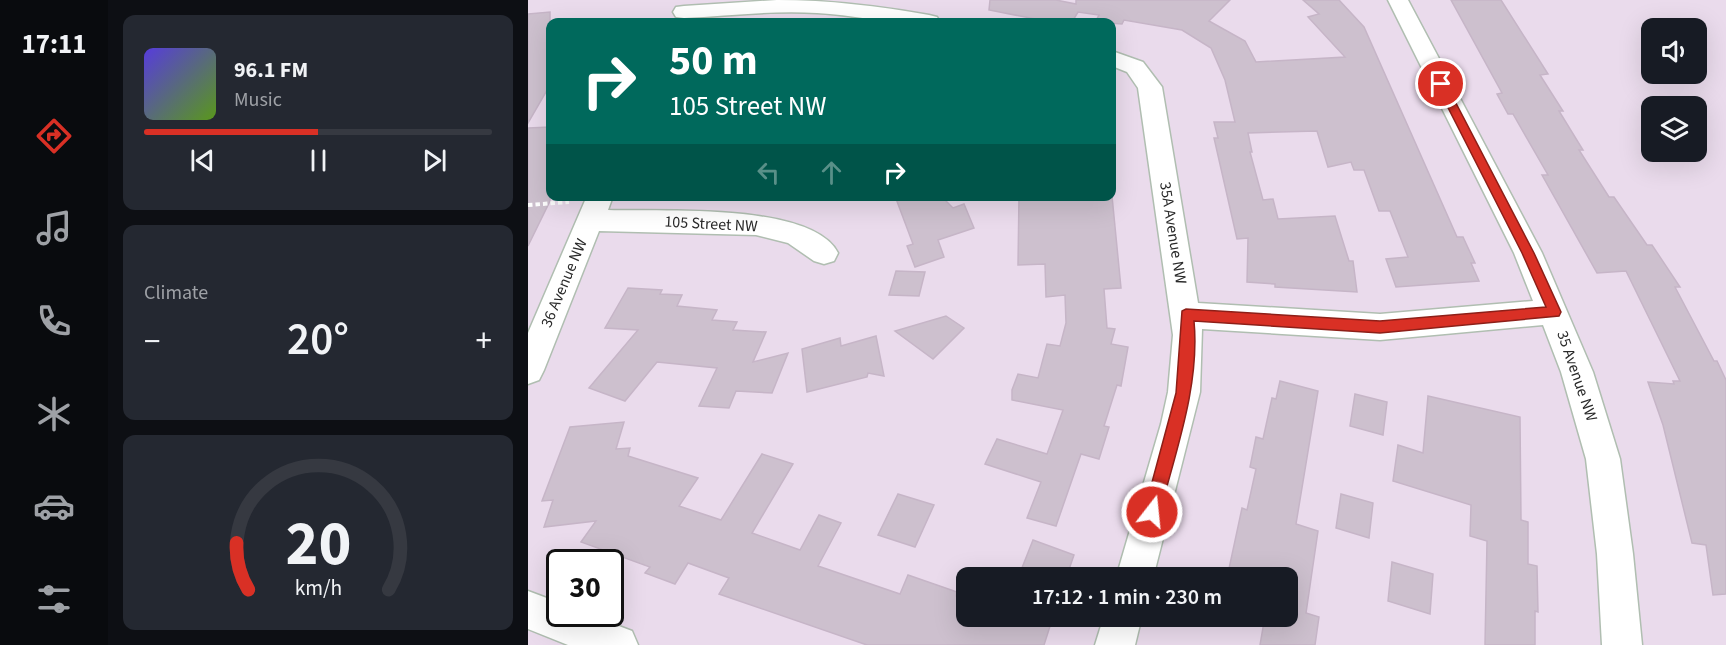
<!DOCTYPE html>
<html lang="en">
<head>
<meta charset="utf-8">
<style>
  body { margin:0; font-family:"Source Sans 3",sans-serif; background:#242831; color:#f1f3f6; height:100vh; display:flex; flex-direction:column; font-size:22px; white-space:nowrap }
  * { box-sizing:border-box; margin:0 }
  p { font-size:20px; color:#9ea1a6 }
  .icon { flex:none; width:33px; height:33px; fill:none; stroke:currentColor; stroke-width:2; stroke-linecap:round; stroke-linejoin:round }
  .map { position:relative; flex:1; overflow:hidden }
  .details { display:flex; flex-direction:column; gap:15px; padding:15px; background:#0d0f14; width:420px }
  .details>* { flex:none }
  .banner { position:absolute; left:18px; top:18px; width:570px; height:183px; border-radius:12px; box-shadow:0 6px 24px #0002; background:#00695c; color:#fff; overflow:hidden }
  .fabs { position:absolute; left:1113px; top:18px; display:grid; gap:12px }
  .fabs a { display:grid; place-items:center; width:66px; height:66px; border-radius:12px; background:#171b24; box-shadow:0 6px 24px #0002; font-size:30px }
  .speed { position:absolute; left:18px; top:549px; display:flex; gap:12px; font-size:30px; font-weight:700; text-align:center }
  .speed>* { display:grid; place-content:center; width:78px; height:78px; border-radius:50%; background:#171b24; box-shadow:0 6px 24px #0002; line-height:1 }
  .speed .limit { border:3px solid #111; border-radius:9px; background:#fff; color:#111 }
  .pin { position:absolute; display:grid; place-items:center; width:51px; height:51px; color:#fff; margin:-26px; border:3px solid #fff; border-radius:50%; box-shadow:0 2px 6px #0007 }
  .me { position:absolute; width:66px; margin:-33px; rotate:16deg; stroke-linejoin:round; filter:drop-shadow(0 0 4px #0008) }
  .turn { display:flex; align-items:center; gap:21px; height:126px; padding:0 24px; font-size:27px }
  .turn .icon { width:78px; height:78px; stroke-width:2.5 }
  .turn b { display:block; font-size:42px; line-height:51px }
  .lanes { display:flex; align-items:center; height:57px; padding:0 24px; background:#0003; justify-content:center; gap:30px; direction:ltr }
  .lanes .off { opacity:.35 }
  .big { font-size:45px; font-weight:600; line-height:1.1 }
  .details .tile { flex:1; display:flex; flex-direction:column; justify-content:center; gap:9px; min-width:0; padding:0 21px; border-radius:12px; background:#242831 }
  .details .dial { align-items:center; gap:0 }
  .dial svg { height:156px; overflow:visible; fill:none; stroke:#363941; stroke-width:7; stroke-linecap:round; text-anchor:middle }
  .dial text { fill:#f1f3f6; stroke:none }
  .song { display:flex; align-items:center; gap:18px }
  .cover { width:72px; height:72px; border-radius:9px; background:linear-gradient(135deg,hsl(250 70% 55%),hsl(90 70% 35%)) }
  .played { height:6px; border-radius:3px; background:linear-gradient(90deg,#d93025 50%,#363941 50%) }
  .keys { display:flex; justify-content:space-around; direction:ltr }
  .heat { display:flex; justify-content:space-between; align-items:center; font-size:33px; direction:ltr }
  .trip { position:absolute; left:428px; top:567px; width:342px; height:60px; border-radius:12px; background:#171b24; box-shadow:0 6px 24px #0002; font-weight:600; line-height:60px; text-align:center }
  main { display:flex; flex:1; min-height:0 }
  .tabs { display:flex; flex-direction:column; width:108px; justify-content:space-around; align-items:center; background:#090b0e; color:#9ea1a6 }
  .tabs .icon { width:42px; height:42px }
  .tabs .active { color:#d93025 }
  .tabs b { font-size:27px; color:#f1f3f6 }
  .map>svg:first-child { display:block }
  .building { fill:#cdc0ce; stroke:#c6b5c7; stroke-width:1.5 }
  .lines { fill:none; stroke-linecap:round; stroke-linejoin:round }
  .minor-casing { stroke:#b0beb1; stroke-width:3 }
  .path { stroke:#fff; stroke-width:4; stroke-dasharray:4.5 3; stroke-linecap:butt }
  .minor { fill:#fff; fill-rule:evenodd }
  .route { fill:#d93025; stroke:#8d1f18; stroke-width:1.5 }
  .labels { text-anchor:middle; dominant-baseline:central; stroke-width:4.5; stroke-linejoin:round; paint-order:stroke }
  .street-label { font-size:16px; fill:#2a2a2a; stroke:#fff }
</style>
</head>
<body>
<main>
<nav class="tabs">
<b>17:11</b>
<svg class="icon active" aria-label="directions" viewBox="0 0 24 24"><path d="M12 3l9 9-9 9-9-9zM9 14v-3h6M13 9l2 2-2 2"/></svg>
<svg class="icon" aria-label="music" viewBox="0 0 24 24"><path d="M9 18V5l10-2v13"/><circle cx="6" cy="18" r="3"/><circle cx="16" cy="16" r="3"/></svg>
<svg class="icon" aria-label="phone" viewBox="0 0 24 24"><path d="M5 4h4l2 5-3 2q2 4 5 5l2-3 5 2v4C11 20 4 13 5 4z"/></svg>
<svg class="icon" aria-label="climate" viewBox="0 0 24 24"><path d="M12 3v18M4 7l16 10M4 17L20 7"/></svg>
<svg class="icon" aria-label="car" viewBox="0 0 24 24"><path d="M5 17H2v-5l4-1 3-4h7l3 4 3 1v5h-3M9 17h6M6 11h13"/><circle cx="7" cy="17" r="2"/><circle cx="17" cy="17" r="2"/></svg>
<svg class="icon" aria-label="filters" viewBox="0 0 24 24"><path d="M4 7h16M4 17h16"/><circle cx="9" cy="7" r="2"/><circle cx="15" cy="17" r="2"/></svg>
</nav>
<section class="details">
<div class="tile">
<div class="song"><i class="cover"></i><div><b>96.1 FM</b><p>Music</p></div></div>
<div class="played"></div>
<div class="keys"><svg class="icon" aria-label="previous" viewBox="0 0 24 24"><path d="M18 5L8 12l10 7zM5 5v14"/></svg><svg class="icon" aria-label="pause" viewBox="0 0 24 24"><path d="M8 5v14M16 5v14"/></svg><svg class="icon" aria-label="next" viewBox="0 0 24 24"><path d="M6 5l10 7-10 7zM19 5v14"/></svg></div>
</div>
<div class="tile"><p>Climate</p>
<div class="heat"><a>−</a><b class="big">20°</b><a>+</a></div>
</div>
<div class="tile dial"><svg viewBox="0 0 100 80">
<path d="M14 69A42 42 0 1 1 86 69"/>
<path d="M14 69A42 42 0 0 1 8 45" stroke="#d93025"/>
<text x="50" y="56" font-size="32" font-weight="700">20</text>
<text x="50" y="72" font-size="11">km/h</text>
</svg></div>
</section>
<div class="map">
<svg width="1198" height="645" viewBox="0 0 1198 645">
  <rect width="100%" height="100%" fill="#eadbec"/>
  <g class="building">
    <path d="M462,0H528L548,4V0H702L681,21L717,41L728,62L817,57L780,17L791,14L775,0H811L836,27L929,237H935L947,263H943L951,281L868,287L858,259L880,257L862,211H851L836,170H826L823,162L800,167L789,131L720,133L724,152H722L735,200L745,199L750,219L807,216L821,261H825L829,292L747,287V284L719,282L720,238L709,239L686,138H690L686,122H707L697,80L683,48L654,30L596,20L594,24L567,22L571,15L550,12L544,22H523L461,10Z"/>
    <path d="M923,0H973L1020,74L1012,75L1035,111H1031L1055,150H1051L1081,197H1086L1119,245H1124L1152,287H1147L1186,361H1189L1198,380V594L1185,595L1178,545L1164,543L1135,425L1120,382L1146,384L1145,381H1152L1098,271L1069,273L1014,175H1020L985,114H980L969,94L974,93Z"/>
    <path d="M22,12V85L0,123V14Z"/>
    <path d="M22,127V201L0,246V128Z"/>
    <path d="M367,196H413L425,208L436,204L446,228L410,240L416,257L387,267L379,246L385,244Z"/>
    <path d="M491,196H584L593,288L576,289L579,328L587,329L583,344L600,347L593,386L589,385L576,426L581,427L571,459L553,454L528,526L499,518L513,482L457,464L469,439L519,454L535,410L484,400V390L490,374L510,378L519,344L532,346L538,323L537,295L518,297L517,264L490,265Z"/>
    <path d="M368,271L397,272L391,296L361,295Z"/>
    <path d="M100,288L134,290L132,294L154,295L149,306L189,310L184,320L209,322L205,330L238,332L225,362L260,353L244,393L208,391L201,408L171,406L189,368L129,362L97,401L61,388L110,330L77,328Z"/>
    <path d="M418,316L436,328L405,359L367,331Z"/>
    <path d="M348,336L356,376L340,373L339,377L279,392L274,349L312,338L313,346Z"/>
    <path d="M752,381L790,391L768,524L790,531L778,613L791,617L787,645H732L737,616H759V578H699L714,508L719,510L728,469L722,467L728,437L735,439L744,398L748,399Z"/>
    <path d="M827,394L859,402L855,435L822,426Z"/>
    <path d="M900,396L992,417L993,520L1000,522V564L1009,566L1010,612L1007,611V645H957L959,541L942,536L943,505L865,481L870,445L895,453Z"/>
    <path d="M96,422L88,449L102,448L100,456L170,478L151,506L193,520L234,454L265,464L224,533L272,550L291,515L313,523L290,566L372,594L380,575L429,592L428,596L438,599V616H513L524,620L516,645H339L191,594L201,578L160,563L147,584L117,573L122,567L53,542L68,521L16,527L25,500L14,501L42,427Z"/>
    <path d="M370,494L406,505L387,547L350,535Z"/>
    <path d="M813,494L845,503L841,538L808,528Z"/>
    <path d="M505,540L546,555L538,578H490Z"/>
    <path d="M864,562L905,574L902,614L860,601Z"/>
  </g>
  <g class="lines">
    <defs>
      <g id="minor">
        <path d="M249,0C301,0 350,6 401,15L409,17L412,22C371,27 330,15 289,13C245,10 200,16 156,18L148,17L145,12L148,7L156,6Z"/>
        <path d="M860,0H880L1014,253L1065,372L1092,459L1105,554L1114,645H1074L1069,554L1058,459L1033,372L1015,325L852,340L674,329L672,392L625,578H588L633,424L640,392L645,335L610,88L599,72L584,66V51L615,62L634,87L670,303L852,314L1005,301L986,253Z"/>
        <path d="M59,196H85L80,210C132,212 284,202 310,253L306,261L296,264L286,261L260,243L228,235L71,231L16,370L11,380L0,384V333Z"/>
        <path d="M0,591L32,603V614H59L104,631L110,645H40L0,629Z"/>
        <path d="M576,616H614L607,645H567Z"/>
      </g>
    </defs>
    <use href="#minor" class="minor-casing"/>
    <path class="path" d="M0,205L41,202"/>
    <use href="#minor" class="minor"/>
  </g>
  <path class="route" d="M913,81L918,84L1006,253L1033,312L1031,316L852,333L666,321C672,385 648,450 632,512L630,517L624,520L618,517L616,512L648,393L654,311L658,309L852,321L1018,307L994,253L908,84Z"/>
  <g class="labels">
    <g class="street-label">
      <text transform="translate(183 224) rotate(3)">105 Street NW</text>
      <text transform="translate(645 233) rotate(81)">35A Avenue NW</text>
      <text transform="translate(36 283) rotate(-67)">36 Avenue NW</text>
      <text transform="translate(1049 376) rotate(71)">35 Avenue NW</text>
    </g>
  </g>
</svg>
<div class="fabs">
<a><svg class="icon" aria-label="sound" viewBox="0 0 24 24"><path d="M4 9h4l5-4v14l-5-4H4zM17 9q2 3 0 6"/></svg></a>
<a><svg class="icon" aria-label="layers" viewBox="0 0 24 24"><path d="M12 4l9 5-9 5-9-5zM3 14l9 5 9-5"/></svg></a>
</div>
<div class="speed"><div class="limit">30</div></div>
<div class="pin" style="left:913px;top:84px;background:#d93025"><svg class="icon" aria-label="arrive" viewBox="0 0 24 24"><path d="M6 21V4h12l-3 4 3 4H6"/></svg></div>
<svg class="me" style="left:624px;top:512px" viewBox="-20 -20 40 40"><circle r="17" fill="#d93025" stroke="#fff" stroke-width="3"/><path d="M0-11L8 9 0 5-8 9z" fill="#fff"/></svg>
<div class="trip">17:12 · 1 min · 230 m</div>
<div class="banner">
<div class="turn"><svg class="icon" aria-label="right" viewBox="0 0 24 24"><path d="M7 20v-9h11M14 6l5 5-5 5"/></svg><div><b>50 m</b>105 Street NW</div></div>
<div class="lanes"><svg class="icon off" aria-label="left" viewBox="0 0 24 24"><path d="M17 20v-9H6M10 6l-5 5 5 5"/></svg><svg class="icon off" aria-label="ahead" viewBox="0 0 24 24"><path d="M12 20V5M6 11l6-6 6 6"/></svg><svg class="icon" aria-label="right" viewBox="0 0 24 24"><path d="M7 20v-9h11M14 6l5 5-5 5"/></svg></div>
</div>
</div>
</main>
</body>
</html>
